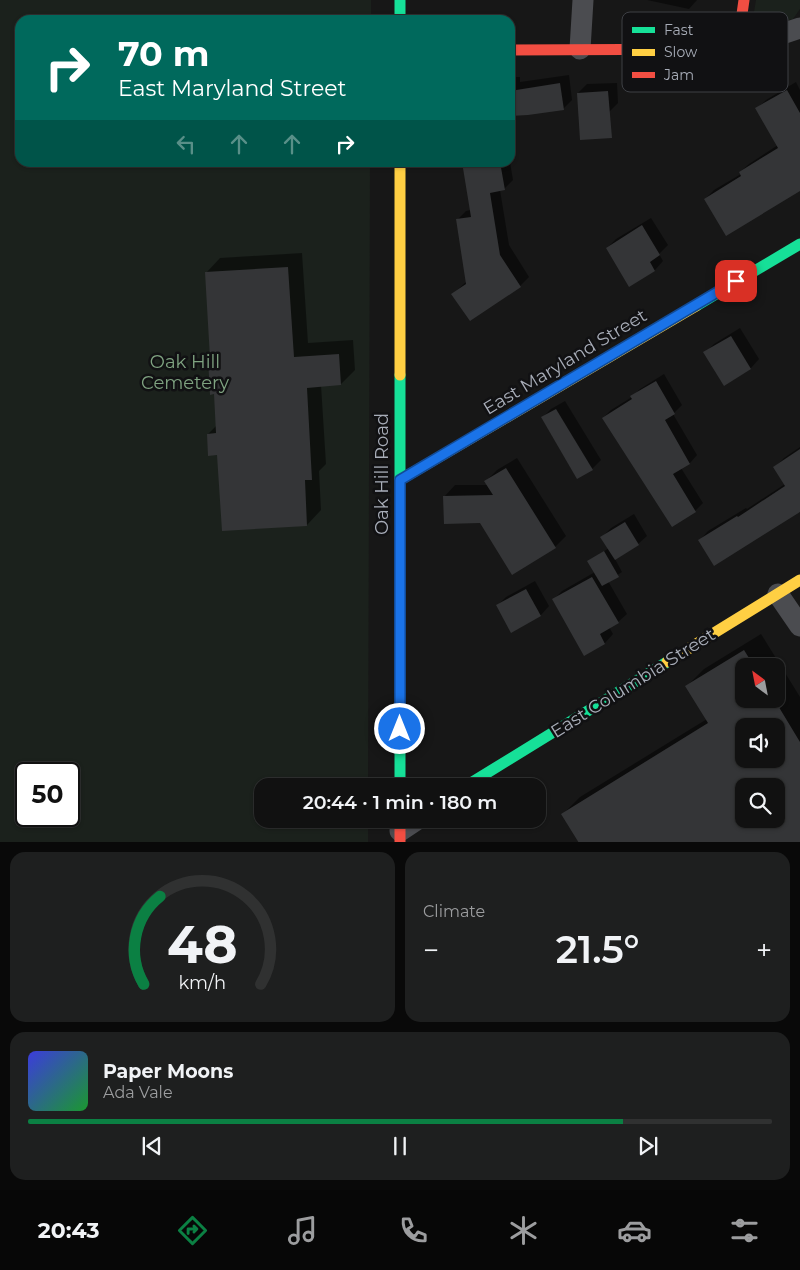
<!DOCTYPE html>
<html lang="en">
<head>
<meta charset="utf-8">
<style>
  body { margin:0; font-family:Montserrat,sans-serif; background:#1e1f1f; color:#f1f3f6; height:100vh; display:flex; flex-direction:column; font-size:19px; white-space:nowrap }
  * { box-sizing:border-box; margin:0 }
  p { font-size:16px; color:#9c9d9f }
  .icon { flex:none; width:28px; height:28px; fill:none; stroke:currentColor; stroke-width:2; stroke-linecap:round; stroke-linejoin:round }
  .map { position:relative; height:842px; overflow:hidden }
  .side { display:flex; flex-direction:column; gap:10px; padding:10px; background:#090909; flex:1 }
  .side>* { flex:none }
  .hud { position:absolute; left:15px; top:15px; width:500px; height:152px; border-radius:15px; box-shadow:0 1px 4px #0004,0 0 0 1px #303131; background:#00695c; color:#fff; overflow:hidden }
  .needle { width:32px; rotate:328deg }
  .controls { position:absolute; left:735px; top:658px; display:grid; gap:10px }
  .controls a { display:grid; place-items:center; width:50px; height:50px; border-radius:10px; background:#111; box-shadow:0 1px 4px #0004,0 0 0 1px #303131; font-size:25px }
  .speed { position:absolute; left:15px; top:762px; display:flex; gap:10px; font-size:25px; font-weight:700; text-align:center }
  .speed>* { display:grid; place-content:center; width:65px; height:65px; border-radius:50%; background:#111; box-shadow:0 1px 4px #0004,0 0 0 1px #303131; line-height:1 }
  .speed .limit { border:2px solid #111; border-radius:8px; background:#fff; color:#111 }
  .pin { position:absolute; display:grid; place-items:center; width:42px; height:42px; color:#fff; margin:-21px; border-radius:10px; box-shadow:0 2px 8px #0006 }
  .me { position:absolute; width:55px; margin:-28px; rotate:0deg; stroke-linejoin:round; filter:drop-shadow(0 0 4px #0008) }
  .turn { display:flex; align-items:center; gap:18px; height:105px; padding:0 20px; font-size:22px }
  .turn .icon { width:65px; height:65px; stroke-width:2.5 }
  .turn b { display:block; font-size:35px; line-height:42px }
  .lanes { display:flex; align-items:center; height:48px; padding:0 20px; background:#0003; justify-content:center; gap:25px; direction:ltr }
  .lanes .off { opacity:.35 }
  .big { font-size:38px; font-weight:600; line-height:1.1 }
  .side .widget { flex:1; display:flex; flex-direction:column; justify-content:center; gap:8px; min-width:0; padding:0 18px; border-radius:15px; background:#1e1f1f }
  .side .dial { align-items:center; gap:0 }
  .dial svg { height:130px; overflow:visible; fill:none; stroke:#303131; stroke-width:7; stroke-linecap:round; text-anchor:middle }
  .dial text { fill:#f1f3f6; stroke:none }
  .song { display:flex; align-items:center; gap:15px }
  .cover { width:60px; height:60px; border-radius:8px; background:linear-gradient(135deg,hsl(240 70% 55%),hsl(130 70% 35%)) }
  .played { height:5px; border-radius:2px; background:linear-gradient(90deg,#0b8043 80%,#303131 80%) }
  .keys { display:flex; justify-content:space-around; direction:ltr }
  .heat { display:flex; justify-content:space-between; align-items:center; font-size:28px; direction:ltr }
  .side .tiles { flex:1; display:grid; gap:10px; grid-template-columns:1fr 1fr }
  .widget:last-child { grid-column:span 2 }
  .trip { position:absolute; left:254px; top:778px; width:292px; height:50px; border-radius:15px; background:#111; box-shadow:0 1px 4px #0004,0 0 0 1px #303131; font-weight:600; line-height:50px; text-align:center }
  .tabs { display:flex; height:80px; justify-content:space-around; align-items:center; background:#070707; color:#9c9d9f }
  .tabs .icon { width:35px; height:35px }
  .tabs .current { color:#0b8043 }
  .tabs b { font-size:22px; color:#f1f3f6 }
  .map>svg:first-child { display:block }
  .green { fill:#1b211c; fill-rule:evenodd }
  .shadow { fill:#0007; fill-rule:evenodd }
  .building { fill:#343537; fill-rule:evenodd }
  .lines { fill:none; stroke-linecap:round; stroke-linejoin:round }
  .street { stroke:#4b4c50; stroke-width:21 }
  .fast { stroke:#16e098; stroke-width:11 }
  .slow { stroke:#ffcf43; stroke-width:11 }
  .jam { stroke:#f24e42; stroke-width:11 }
  .route-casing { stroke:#114b97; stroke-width:12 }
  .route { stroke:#1a73e8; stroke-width:9 }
  .labels { text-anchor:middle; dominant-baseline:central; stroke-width:5; stroke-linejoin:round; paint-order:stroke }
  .park-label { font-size:18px; fill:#7fa381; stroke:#111113 }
  .street-label { font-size:18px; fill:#a8adb8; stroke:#111113 }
  .key { fill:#111113; stroke:#3e4045; stroke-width:1 }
  .key-label { font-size:14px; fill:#a8adb8 }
</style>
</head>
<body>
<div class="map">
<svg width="800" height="843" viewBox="0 0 800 843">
  <rect width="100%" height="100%" fill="#171717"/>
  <g class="green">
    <path d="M0,0H371V20H20V162L370,163L368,786H262V819H368V842L0,843ZM26,774H69V816H26Z"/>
    <path d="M756,0H800V9L793,19C779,23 768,25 756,18L754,12Z"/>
  </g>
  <g class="shadow">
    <path d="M647,0H697L689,9Z"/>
    <path d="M569,75L572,100L564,108L510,114V77H520V82Z"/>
    <path d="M796,82L800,90V185L705,199L714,190L741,174L740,172L749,164L778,145L757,109L766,100Z"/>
    <path d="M617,83L618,103L609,112L578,93L587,84Z"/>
    <path d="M463,162H510L513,180L504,189L500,190L509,245L529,277L520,286L470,319L453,294L467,281L457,220L466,211L471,210Z"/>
    <path d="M651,218L668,245L659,254L663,261L655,270L630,285L607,248L616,239Z"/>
    <path d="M302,253L308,343L353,340L355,370L341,384L321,385L326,464L319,471L321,510L307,525L218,454L208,434L217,425L215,393L209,359L211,357L206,273L220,258Z"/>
    <path d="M740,328L759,359L751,368L724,384L705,353L714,344Z"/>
    <path d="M664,374L682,405L673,414L697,455L690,463L681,468L703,503L695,511L603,418L611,410L632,397L640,389Z"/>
    <path d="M565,401L601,460L592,469L542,418L551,409Z"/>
    <path d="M800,447V513L799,511L700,540L708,531L746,508L747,509L785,484L775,467L784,458Z"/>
    <path d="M517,458L566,536L555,547L480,522L444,497L455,485H488L486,481L497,470Z"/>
    <path d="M634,514L647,536L638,544L615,559L622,572L608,581L627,614L618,622L609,627L613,634L605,643L585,654L553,600L562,591L595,572L589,561L609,548L602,537L611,528Z"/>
    <path d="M535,581L549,606L541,615L511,631L497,606L506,597Z"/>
    <path d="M761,634L800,697V843L563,814L580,797L707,719L687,686L704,669ZM744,666H776V699H744ZM744,726H776V759H744ZM744,786H776V819H744Z"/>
  </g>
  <g class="building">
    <path d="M560,83L564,110L528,115L510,116V91Z"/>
    <path d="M787,90L800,113V191L726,236L704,199L741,176L739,172L778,148L755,108Z"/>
    <path d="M608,91L612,138L580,140L577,93Z"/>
    <path d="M462,162H500L505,190L490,193L500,255L521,287L470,321L451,294L466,284L456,219L471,217Z"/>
    <path d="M642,225L660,255L650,262L655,271L629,287L606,248Z"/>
    <path d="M288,267L294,357L339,354L341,385L307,388L312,480H305L307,526L222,531L217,455L208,456L207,434L216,433L214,394L210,395L208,358H210L205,272Z"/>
    <path d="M731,336L751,369L724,386L703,352Z"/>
    <path d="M656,381L675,414L665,420L690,464L673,474L696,512L672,527L602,418L632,399L630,396Z"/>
    <path d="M556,409L593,470L577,479L541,417Z"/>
    <path d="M800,449V512L714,566L698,540L737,516L738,517L785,486L773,467Z"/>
    <path d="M506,468L556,548L512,575L480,523L444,524L443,496L493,495L484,481Z"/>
    <path d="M625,522L639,545L615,560L600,537Z"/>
    <path d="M604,551L619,577L602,586L587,561Z"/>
    <path d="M592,577L619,623L600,634L605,644L584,656L552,599Z"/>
    <path d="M526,589L541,616L511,633L496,605Z"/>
    <path d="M744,650L754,666H744V699H774L800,742V843H579L561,814L708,723L685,686ZM744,726H776V759H744ZM744,786H776V819H744Z"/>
  </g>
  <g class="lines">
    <g class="street">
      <path d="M580,49L583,0"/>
      <path d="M737,49L800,28"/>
      <path d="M778,594L800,626"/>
      <path d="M400,831L418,819"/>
    </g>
    <g class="fast">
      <path d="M400,0V20"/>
      <path d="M696,306L800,244"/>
      <path d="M400,375V786"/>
      <path d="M466,786L667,662"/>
    </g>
    <g class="slow">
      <path d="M400,162V375"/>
      <path d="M400,480L696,306"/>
      <path d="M667,662L800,580"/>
    </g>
    <g class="jam">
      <path d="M510,50L737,49L744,0"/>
      <path d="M400,819V843"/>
    </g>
  </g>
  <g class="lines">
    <defs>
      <path id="route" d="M400,729V480L736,281"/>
    </defs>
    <use href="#route" class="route-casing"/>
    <use href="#route" class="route"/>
  </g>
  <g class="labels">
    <g class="park-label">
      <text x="185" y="362">Oak Hill<tspan x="185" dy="21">Cemetery</tspan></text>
    </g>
    <g class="street-label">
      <text transform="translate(565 362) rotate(-31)">East Maryland Street</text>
      <text transform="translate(382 474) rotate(-90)">Oak Hill Road</text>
      <text transform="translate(633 683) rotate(-32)">East Columbia Street</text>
    </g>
  </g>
  <rect x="622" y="12" width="166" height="80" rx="8" class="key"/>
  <rect x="632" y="27" width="23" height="6" fill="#16e098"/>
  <rect x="632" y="49" width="23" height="7" fill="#ffcf43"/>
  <rect x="632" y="72" width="23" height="6" fill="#f24e42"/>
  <g class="key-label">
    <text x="664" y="35">Fast</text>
    <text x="664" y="57">Slow</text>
    <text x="664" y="80">Jam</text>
  </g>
</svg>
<div class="controls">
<a><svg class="needle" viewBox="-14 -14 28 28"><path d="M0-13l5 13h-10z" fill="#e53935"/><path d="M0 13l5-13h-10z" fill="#9c9d9f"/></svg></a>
<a><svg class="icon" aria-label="sound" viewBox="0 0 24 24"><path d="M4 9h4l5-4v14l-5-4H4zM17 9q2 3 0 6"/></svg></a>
<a><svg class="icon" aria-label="search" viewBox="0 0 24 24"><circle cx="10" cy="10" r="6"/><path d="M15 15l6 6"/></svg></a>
</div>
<div class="speed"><div class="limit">50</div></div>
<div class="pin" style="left:736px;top:281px;background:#d93025"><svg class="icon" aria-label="arrive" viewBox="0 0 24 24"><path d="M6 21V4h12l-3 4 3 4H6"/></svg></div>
<svg class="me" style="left:400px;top:729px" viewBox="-20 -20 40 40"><circle r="17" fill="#1a73e8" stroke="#fff" stroke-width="3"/><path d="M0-11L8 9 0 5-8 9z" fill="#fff"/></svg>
<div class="trip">20:44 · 1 min · 180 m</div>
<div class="hud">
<div class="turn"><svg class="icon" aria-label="right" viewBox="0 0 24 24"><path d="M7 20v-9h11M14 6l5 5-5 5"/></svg><div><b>70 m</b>East Maryland Street</div></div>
<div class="lanes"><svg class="icon off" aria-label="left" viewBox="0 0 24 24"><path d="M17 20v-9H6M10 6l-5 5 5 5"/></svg><svg class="icon off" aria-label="ahead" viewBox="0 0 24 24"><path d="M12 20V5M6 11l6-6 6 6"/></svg><svg class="icon off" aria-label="ahead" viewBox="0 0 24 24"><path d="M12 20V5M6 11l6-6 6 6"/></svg><svg class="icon" aria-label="right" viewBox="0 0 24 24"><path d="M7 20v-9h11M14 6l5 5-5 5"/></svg></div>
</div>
</div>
<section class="side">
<div class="tiles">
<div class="widget dial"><svg viewBox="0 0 100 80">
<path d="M14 69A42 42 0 1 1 86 69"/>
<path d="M14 69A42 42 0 0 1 24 15" stroke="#0b8043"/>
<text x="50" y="56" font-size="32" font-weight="700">48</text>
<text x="50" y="72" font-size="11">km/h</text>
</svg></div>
<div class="widget"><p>Climate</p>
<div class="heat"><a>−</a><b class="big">21.5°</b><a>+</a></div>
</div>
<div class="widget">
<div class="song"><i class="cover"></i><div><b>Paper Moons</b><p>Ada Vale</p></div></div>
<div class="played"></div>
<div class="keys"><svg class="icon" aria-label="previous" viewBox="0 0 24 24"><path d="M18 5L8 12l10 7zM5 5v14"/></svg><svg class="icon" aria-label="pause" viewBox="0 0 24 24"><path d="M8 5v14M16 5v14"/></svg><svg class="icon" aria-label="next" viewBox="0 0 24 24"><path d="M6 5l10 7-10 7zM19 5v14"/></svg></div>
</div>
</div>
</section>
<nav class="tabs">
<b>20:43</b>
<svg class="icon current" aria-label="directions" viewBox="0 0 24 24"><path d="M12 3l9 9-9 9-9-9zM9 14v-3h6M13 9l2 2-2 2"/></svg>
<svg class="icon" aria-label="music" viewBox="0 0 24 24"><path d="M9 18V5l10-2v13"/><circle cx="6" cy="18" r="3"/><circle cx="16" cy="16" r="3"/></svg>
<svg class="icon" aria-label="phone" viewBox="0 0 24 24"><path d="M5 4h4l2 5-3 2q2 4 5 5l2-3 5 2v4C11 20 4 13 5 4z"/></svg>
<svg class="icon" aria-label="climate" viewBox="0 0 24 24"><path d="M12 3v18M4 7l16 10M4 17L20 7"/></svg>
<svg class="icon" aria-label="car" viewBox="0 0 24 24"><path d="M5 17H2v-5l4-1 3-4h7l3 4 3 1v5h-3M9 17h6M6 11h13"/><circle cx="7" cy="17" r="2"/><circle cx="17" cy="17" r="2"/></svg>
<svg class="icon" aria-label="filters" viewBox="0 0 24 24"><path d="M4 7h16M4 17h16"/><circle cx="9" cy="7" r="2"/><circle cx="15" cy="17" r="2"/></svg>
</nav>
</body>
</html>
